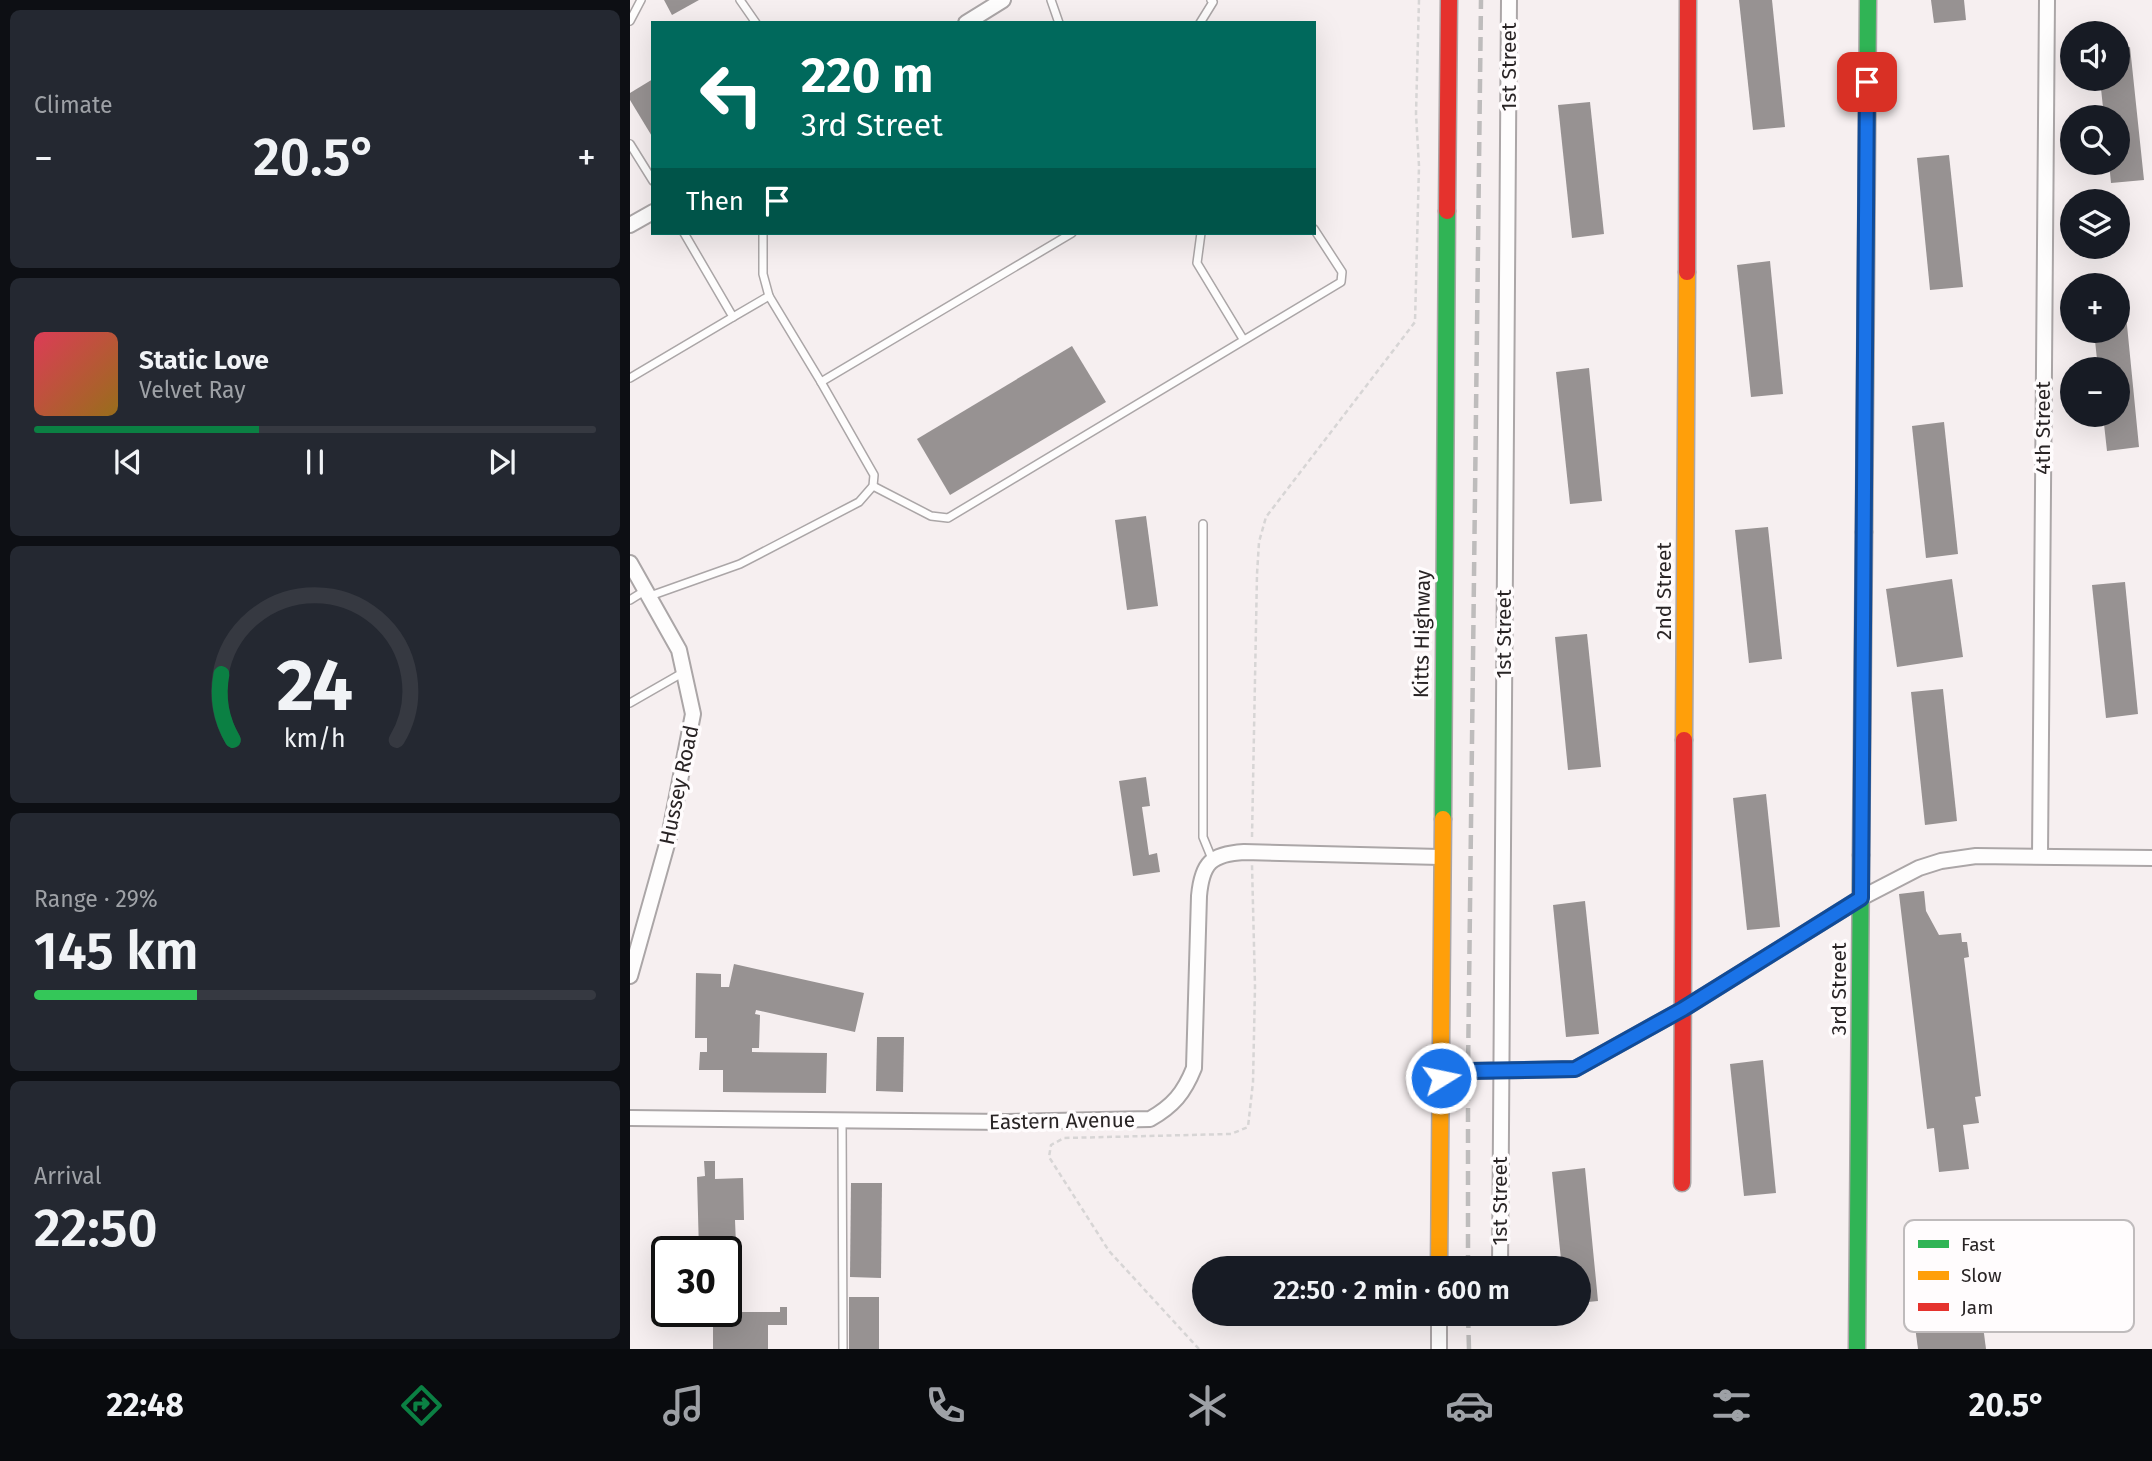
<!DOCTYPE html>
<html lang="en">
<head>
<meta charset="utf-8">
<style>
  body { margin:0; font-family:"Fira Sans",sans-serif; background:#242831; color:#f1f3f6; height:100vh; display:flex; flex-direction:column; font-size:26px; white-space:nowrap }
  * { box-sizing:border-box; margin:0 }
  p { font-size:23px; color:#9ea1a6 }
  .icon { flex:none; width:38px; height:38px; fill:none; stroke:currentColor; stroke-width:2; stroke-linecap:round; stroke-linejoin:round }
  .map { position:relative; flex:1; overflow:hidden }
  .panel { display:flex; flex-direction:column; gap:10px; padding:10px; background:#0d0f14; width:630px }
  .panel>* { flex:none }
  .banner { position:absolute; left:21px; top:21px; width:665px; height:214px; border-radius:0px; box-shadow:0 7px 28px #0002; background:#00695c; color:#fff; overflow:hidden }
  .controls { position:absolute; left:1430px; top:21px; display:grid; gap:14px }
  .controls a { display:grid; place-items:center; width:70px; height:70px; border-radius:50%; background:#171b24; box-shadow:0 7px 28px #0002; font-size:35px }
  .speed { position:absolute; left:21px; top:1236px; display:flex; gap:14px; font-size:35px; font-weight:700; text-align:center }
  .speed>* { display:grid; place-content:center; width:91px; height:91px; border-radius:50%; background:#171b24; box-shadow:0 7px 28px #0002; line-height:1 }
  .speed .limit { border:4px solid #111; border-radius:10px; background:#fff; color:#111 }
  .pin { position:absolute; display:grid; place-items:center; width:60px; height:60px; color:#fff; margin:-30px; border-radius:14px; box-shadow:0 4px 10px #0006 }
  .me { position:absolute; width:77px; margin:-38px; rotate:80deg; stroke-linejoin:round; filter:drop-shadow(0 0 5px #0008) }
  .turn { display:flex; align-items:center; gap:24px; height:147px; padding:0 35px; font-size:32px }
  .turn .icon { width:91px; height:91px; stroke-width:2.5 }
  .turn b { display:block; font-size:49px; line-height:60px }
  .then { display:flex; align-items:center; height:66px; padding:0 35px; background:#0003; gap:14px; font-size:26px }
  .big { font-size:52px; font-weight:600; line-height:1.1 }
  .panel .card { flex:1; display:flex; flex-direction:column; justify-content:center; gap:10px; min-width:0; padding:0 24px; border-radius:10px; background:#242831 }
  .panel .dial { align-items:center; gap:0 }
  .dial svg { height:182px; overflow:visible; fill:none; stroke:#363941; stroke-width:7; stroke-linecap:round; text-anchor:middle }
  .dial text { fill:#f1f3f6; stroke:none }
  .song { display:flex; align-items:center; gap:21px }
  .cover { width:84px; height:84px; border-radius:10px; background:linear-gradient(135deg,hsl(350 70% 55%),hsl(40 70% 35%)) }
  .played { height:7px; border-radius:4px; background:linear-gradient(90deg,#0b8043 40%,#363941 40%) }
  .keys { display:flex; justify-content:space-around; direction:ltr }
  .heat { display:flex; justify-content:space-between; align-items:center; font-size:38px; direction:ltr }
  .charge { height:10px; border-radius:5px; background:linear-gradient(90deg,#34c759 29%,#363941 0) }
  .trip { position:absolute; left:562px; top:1256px; width:399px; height:70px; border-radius:35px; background:#171b24; box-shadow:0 7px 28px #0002; font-weight:600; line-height:70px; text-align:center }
  .menu { display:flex; height:112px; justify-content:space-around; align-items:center; background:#090b0e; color:#9ea1a6 }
  .menu .icon { width:49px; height:49px }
  .menu .active { color:#0b8043 }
  .menu b { font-size:32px; color:#f1f3f6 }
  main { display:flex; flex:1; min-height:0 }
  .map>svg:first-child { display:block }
  .building { fill:#979292 }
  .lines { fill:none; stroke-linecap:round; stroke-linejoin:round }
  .lane-casing { stroke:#aba6a7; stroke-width:10 }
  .street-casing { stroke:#aba6a7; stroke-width:18 }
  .fast-casing { stroke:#aba6a7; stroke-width:19 }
  .slow-casing { stroke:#aba6a7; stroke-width:19 }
  .jam-casing { stroke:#aba6a7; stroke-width:19 }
  .path { stroke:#d7d5d5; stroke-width:2.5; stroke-dasharray:5 3.5; stroke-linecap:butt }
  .lane { stroke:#fefdfd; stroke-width:7 }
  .street { stroke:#fefdfd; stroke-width:14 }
  .fast { stroke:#30b455; stroke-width:16 }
  .slow { stroke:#ff9f0a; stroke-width:16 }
  .jam { stroke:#e5322d; stroke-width:16 }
  .rail { stroke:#bebcbc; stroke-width:4.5; stroke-dasharray:14 7; stroke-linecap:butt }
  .route-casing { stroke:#114b97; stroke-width:18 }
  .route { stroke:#1a73e8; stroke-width:12 }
  .labels { text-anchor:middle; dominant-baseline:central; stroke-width:7; stroke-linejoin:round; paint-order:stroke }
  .street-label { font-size:21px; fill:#292425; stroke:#fffcfd }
  .key { fill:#fffcfd; stroke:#bfbbbc; stroke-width:2 }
  .key-label { font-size:19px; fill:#292425 }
</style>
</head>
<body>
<main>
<section class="panel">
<div class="card"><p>Climate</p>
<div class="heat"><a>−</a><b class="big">20.5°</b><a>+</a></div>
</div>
<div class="card">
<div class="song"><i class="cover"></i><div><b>Static Love</b><p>Velvet Ray</p></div></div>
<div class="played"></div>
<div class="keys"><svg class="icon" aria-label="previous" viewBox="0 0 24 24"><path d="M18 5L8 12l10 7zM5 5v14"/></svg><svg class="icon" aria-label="pause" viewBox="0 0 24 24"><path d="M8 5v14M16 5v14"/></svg><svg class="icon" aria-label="next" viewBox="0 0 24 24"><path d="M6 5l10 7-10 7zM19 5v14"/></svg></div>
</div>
<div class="card dial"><svg viewBox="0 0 100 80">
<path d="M14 69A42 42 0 1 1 86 69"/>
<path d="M14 69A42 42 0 0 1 9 40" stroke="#0b8043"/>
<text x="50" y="56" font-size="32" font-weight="700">24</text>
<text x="50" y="72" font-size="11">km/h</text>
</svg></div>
<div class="card"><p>Range · 29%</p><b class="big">145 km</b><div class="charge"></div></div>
<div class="card"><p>Arrival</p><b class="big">22:50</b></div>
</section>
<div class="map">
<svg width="1522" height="1349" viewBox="0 0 1522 1349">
  <rect width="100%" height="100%" fill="#f6eff0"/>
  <g class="building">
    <path d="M34,0H69L42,15Z"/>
    <path d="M1109,0H1142L1155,127L1123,130Z"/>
    <path d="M1301,0H1334L1336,20L1304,23Z"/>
    <path d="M1500,47L1514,180L1481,183L1479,163H1488V117H1474L1470,79H1488V49Z"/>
    <path d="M23,79V138L0,100V93Z"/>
    <path d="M960,102L974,234L942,238L928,105Z"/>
    <path d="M1319,155L1333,287L1300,290L1287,158Z"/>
    <path d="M1140,261L1153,394L1121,397L1107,265Z"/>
    <path d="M1496,315L1509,447L1477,451L1473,415H1488V369H1468L1464,331H1488V316Z"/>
    <path d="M442,346L476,402L320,495L287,439Z"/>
    <path d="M959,368L972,501L940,504L926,372Z"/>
    <path d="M1314,422L1328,554L1296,558L1282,426Z"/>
    <path d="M516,516L528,606L497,610L485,520Z"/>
    <path d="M1138,527L1152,659L1119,663L1105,530Z"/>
    <path d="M1322,579L1333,657L1267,667L1256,589Z"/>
    <path d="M1495,582L1508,714L1476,718L1462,585Z"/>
    <path d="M957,634L971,767L938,770L925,637Z"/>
    <path d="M1313,689L1327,821L1295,825L1281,692Z"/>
    <path d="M516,777L520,806L512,807L519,855L527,853L530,872L503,876L489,781Z"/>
    <path d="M1136,794L1150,927L1117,930L1103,798Z"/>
    <path d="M1294,891L1296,911L1309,935L1331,933L1332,942H1337L1339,957L1334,958L1351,1096L1345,1097L1349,1123L1333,1125L1339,1169L1309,1172L1304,1128L1297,1129L1269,894Z"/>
    <path d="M955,901L969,1034L936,1037L923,905Z"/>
    <path d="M104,964L234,993L225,1032L126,1010L125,1014L130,1015L129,1048H122V1052L197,1053L196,1093L93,1092V1070H69L70,1052H77V1038H65L66,973L91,974V987H99Z"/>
    <path d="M247,1037H274L273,1092L246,1091Z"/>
    <path d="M1133,1060L1146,1193L1114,1196L1100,1064Z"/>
    <path d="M74,1161H85V1179L113,1178L114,1220H105L106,1245L84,1246V1251H69L67,1177L75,1176Z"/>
    <path d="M955,1168L968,1301L948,1303V1269H932L922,1172Z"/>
    <path d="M221,1183H252L251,1278L220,1277Z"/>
    <path d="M1345,1265L1356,1349H1288L1278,1274Z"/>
    <rect x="219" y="1297" width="30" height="52"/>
    <path d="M150,1307H157V1325H138V1349H83V1312H150Z"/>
  </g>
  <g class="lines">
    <defs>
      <g id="lane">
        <path d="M110,0L126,23"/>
        <path d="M421,0L429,23"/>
        <path d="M0,21L11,0"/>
        <path d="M570,23L583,2L581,0"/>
        <path d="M0,144L23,181"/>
        <path d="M133,233V274L139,296L191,382"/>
        <path d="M571,233L567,263L613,339"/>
        <path d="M103,317L139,296"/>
        <path d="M0,378L103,317L54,233"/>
        <path d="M243,486L301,516L318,518L711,282L712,272L684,229"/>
        <path d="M573,524V837L582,859"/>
        <path d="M20,596L110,564L229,502L243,486L244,475L191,382L442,233"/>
        <path d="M0,600L16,590"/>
        <path d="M0,703L54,672"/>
        <path d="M212,1121L213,1349"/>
      </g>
      <g id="street">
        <path d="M336,23L373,0"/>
        <path d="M0,225L23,212"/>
        <path d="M0,563L49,650L63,714L39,837L0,976"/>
        <path d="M1410,856L1417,0"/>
        <path d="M811,1078L838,1071L945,1069L1053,1009L1231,898L1289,868L1311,861L1346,856L1522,858"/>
        <path d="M0,1118L377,1122L520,1119C543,1106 554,1093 564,1068L569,896C572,863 581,854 614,852L810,857"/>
        <path d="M870,1269L879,0"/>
        <path d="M809,1349V1314"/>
      </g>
      <g id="fast">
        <path d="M1234,532L1238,0"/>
        <path d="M813,819L817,211"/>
        <path d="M1227,1349L1231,855"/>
      </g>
      <g id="slow">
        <path d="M1054,740L1057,272"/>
        <path d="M1231,855L1234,532"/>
        <path d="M809,1269L813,819"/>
      </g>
      <g id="jam">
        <path d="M817,211L819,0"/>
        <path d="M1057,272L1058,0"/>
        <path d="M1052,1183L1054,740"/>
      </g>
    </defs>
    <use href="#lane" class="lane-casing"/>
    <use href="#street" class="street-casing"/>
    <use href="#fast" class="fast-casing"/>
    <use href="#slow" class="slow-casing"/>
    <use href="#jam" class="jam-casing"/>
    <g class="path">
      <path d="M622,837L627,574L629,542L636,517L785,322L789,166L786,114L789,0"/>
      <path d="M569,1349L479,1251L419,1157L421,1145L434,1138L601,1134L618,1127L623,1082L625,986L622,865"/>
    </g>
    <use href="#lane" class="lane"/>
    <use href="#street" class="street"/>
    <use href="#fast" class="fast"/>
    <use href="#slow" class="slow"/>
    <use href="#jam" class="jam"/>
    <g class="rail">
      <path d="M838,1269V1071L851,0"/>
      <path d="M838,1314L839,1349"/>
    </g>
  </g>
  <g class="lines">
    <defs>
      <path id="route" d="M811,1078L838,1071L945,1069L1053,1009L1231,898L1237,82"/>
    </defs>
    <use href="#route" class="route-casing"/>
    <use href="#route" class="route"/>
  </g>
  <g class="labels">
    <g class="street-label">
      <text transform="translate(879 67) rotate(-90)">1st Street</text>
      <text transform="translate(1413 428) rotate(-90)">4th Street</text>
      <text transform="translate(1034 591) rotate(-90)">2nd Street</text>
      <text transform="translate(792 634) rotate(-89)">Kitts Highway</text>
      <text transform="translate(874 634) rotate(-90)">1st Street</text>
      <text transform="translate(49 785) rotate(-78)">Hussey Road</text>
      <text transform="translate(1209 989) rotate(-90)">3rd Street</text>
      <text transform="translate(432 1121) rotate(-1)">Eastern Avenue</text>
      <text transform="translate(870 1201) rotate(-90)">1st Street</text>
    </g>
  </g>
  <rect x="1274" y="1220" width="230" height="112" rx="10" class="key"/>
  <rect x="1288" y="1240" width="31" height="8" fill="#30b455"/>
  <rect x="1288" y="1271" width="31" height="9" fill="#ff9f0a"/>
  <rect x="1288" y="1303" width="31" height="8" fill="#e5322d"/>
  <g class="key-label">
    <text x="1331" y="1251">Fast</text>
    <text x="1331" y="1282">Slow</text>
    <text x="1331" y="1314">Jam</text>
  </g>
</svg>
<div class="controls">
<a><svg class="icon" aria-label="sound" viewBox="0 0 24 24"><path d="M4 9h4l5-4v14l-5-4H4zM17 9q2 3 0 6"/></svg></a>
<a><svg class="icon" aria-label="search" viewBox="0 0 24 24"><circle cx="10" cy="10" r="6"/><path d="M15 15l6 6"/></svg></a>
<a><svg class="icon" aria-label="layers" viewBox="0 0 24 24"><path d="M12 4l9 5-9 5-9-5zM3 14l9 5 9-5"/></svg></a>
<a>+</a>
<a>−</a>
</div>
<div class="speed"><div class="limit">30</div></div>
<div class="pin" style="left:1237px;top:82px;background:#d93025"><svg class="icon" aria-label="arrive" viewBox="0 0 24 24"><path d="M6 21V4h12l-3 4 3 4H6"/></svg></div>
<svg class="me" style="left:811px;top:1078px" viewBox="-20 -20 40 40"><circle r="17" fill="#1a73e8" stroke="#fff" stroke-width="3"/><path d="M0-11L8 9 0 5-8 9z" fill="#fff"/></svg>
<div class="trip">22:50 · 2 min · 600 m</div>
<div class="banner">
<div class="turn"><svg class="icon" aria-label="left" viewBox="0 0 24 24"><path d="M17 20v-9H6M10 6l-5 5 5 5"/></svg><div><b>220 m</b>3rd Street</div></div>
<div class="then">Then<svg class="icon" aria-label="arrive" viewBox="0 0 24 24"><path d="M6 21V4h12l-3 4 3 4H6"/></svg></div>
</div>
</div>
</main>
<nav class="menu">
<b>22:48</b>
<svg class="icon active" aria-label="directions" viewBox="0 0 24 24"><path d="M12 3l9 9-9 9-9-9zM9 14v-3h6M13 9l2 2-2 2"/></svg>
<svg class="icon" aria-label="music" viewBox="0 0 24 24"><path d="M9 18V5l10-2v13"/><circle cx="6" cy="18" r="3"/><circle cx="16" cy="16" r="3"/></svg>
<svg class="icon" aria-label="phone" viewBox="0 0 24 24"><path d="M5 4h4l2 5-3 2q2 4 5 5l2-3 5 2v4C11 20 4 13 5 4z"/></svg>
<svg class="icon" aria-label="climate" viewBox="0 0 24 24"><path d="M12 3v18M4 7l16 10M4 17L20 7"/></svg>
<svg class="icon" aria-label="car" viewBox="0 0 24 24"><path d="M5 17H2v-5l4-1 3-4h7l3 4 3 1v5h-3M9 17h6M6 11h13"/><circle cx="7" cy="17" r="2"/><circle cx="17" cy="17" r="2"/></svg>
<svg class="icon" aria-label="filters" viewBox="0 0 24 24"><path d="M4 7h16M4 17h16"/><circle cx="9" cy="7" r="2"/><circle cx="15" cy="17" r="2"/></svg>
<b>20.5°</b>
</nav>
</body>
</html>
